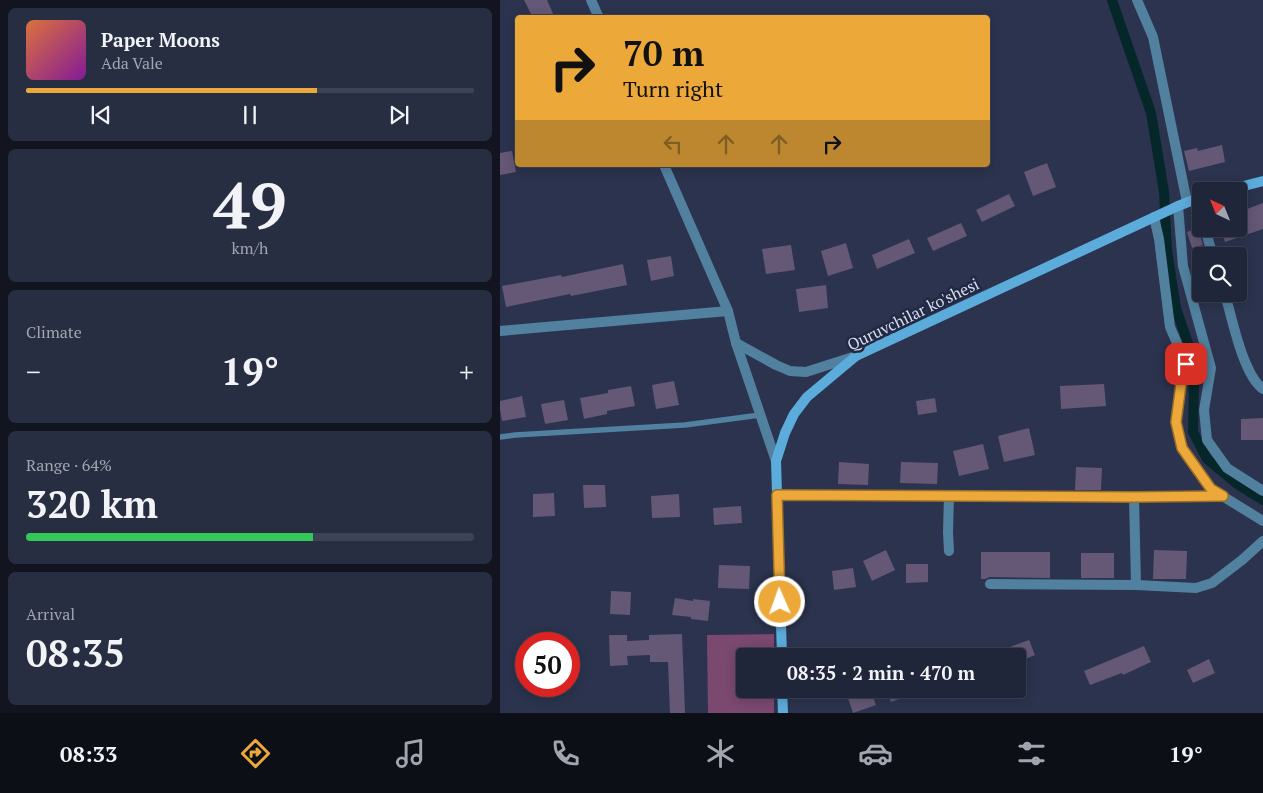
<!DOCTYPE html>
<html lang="en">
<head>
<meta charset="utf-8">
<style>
  body { margin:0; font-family:"PT Serif",serif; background:#282e42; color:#f1f3f6; height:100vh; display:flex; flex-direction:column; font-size:19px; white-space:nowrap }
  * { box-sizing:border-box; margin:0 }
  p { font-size:16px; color:#a2a5af }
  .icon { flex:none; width:28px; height:28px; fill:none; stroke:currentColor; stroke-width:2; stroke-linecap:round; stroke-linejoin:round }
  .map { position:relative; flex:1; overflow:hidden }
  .sheet { display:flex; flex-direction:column; gap:8px; padding:8px; background:#121520; width:500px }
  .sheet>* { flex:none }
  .hud { position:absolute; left:15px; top:15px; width:475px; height:152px; border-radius:5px; box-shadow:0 2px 12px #0003,0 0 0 1px #3d4354; background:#eca93a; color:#111; overflow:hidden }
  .needle { width:32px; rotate:317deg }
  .buttons { position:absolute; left:692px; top:182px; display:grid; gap:10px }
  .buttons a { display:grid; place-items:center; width:55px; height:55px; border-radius:5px; background:#20263a; box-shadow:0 2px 12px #0003,0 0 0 1px #3d4354; font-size:25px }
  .speed { position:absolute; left:15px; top:632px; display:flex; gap:10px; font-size:25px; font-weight:700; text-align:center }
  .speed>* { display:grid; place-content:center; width:65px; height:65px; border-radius:50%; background:#20263a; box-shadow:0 2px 12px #0003,0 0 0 1px #3d4354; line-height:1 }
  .speed .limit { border:8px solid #d22; background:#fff; color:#111 }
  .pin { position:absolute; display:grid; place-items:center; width:42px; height:42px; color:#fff; margin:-21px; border-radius:10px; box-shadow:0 2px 8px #0006 }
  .me { position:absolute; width:55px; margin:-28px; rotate:358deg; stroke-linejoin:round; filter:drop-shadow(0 0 4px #0008) }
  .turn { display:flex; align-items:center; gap:18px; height:105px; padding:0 25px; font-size:22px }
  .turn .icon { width:65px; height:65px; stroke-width:2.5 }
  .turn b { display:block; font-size:35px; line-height:42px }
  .lanes { display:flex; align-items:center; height:48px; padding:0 25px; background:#0003; justify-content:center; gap:25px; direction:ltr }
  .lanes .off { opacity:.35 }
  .big { font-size:38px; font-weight:800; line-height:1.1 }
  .sheet .widget { flex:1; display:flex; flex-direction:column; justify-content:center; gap:8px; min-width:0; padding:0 18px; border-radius:8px; background:#282e42 }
  .sheet .dial { align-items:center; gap:0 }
  .dial b { font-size:65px; line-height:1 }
  .song { display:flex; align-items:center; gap:15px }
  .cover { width:60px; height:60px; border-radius:8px; background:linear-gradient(135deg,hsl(20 70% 55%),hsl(290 70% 35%)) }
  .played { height:5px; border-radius:2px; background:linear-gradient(90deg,#eca93a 65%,#3d4354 65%) }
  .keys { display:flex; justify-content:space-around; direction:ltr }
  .heat { display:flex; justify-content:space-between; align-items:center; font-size:28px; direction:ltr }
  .charge { height:8px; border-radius:4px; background:linear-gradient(90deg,#34c759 64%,#3d4354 0) }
  .trip { position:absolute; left:236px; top:648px; width:290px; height:50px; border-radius:5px; background:#20263a; box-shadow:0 2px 12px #0003,0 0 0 1px #3d4354; font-weight:800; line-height:50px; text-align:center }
  .menu { display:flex; height:80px; justify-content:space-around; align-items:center; background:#0d0f17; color:#a2a5af }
  .menu .icon { width:35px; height:35px }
  .menu .on { color:#eca93a }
  .menu b { font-size:22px; color:#f1f3f6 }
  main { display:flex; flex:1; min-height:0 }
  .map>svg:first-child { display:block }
  .green { fill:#7b486f }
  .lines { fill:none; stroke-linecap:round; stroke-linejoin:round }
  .canal { stroke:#06272a; stroke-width:10 }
  .building { fill:#645876 }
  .service { stroke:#51819f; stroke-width:5.5 }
  .minor { stroke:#51819f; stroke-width:10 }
  .tertiary { stroke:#51819f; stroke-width:10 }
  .secondary { stroke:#5cacdb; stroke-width:10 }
  .route-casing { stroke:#996e26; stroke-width:12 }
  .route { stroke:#eca93a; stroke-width:9 }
  .labels { text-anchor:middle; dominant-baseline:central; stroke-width:5; stroke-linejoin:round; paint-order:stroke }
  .street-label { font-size:16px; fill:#d6ddee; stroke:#212944 }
</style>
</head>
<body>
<main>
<section class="sheet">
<div class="widget">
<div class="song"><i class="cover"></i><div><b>Paper Moons</b><p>Ada Vale</p></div></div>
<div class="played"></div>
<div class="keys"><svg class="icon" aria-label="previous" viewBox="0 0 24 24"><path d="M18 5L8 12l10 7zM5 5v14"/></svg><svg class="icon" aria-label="pause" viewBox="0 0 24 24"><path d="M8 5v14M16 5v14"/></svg><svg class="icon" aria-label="next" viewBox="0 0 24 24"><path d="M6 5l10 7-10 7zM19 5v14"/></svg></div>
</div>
<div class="widget dial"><b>49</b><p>km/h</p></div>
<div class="widget"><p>Climate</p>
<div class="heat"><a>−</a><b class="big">19°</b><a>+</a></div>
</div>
<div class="widget"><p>Range · 64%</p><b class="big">320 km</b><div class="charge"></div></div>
<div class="widget"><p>Arrival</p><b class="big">08:35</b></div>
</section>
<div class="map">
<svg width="763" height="713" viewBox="0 0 763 713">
  <rect width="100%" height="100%" fill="#2b334e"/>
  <path class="green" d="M274,634V656H245V689H274V713H208L207,635Z"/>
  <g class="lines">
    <path class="canal" d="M612,0L651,113L664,192L667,250L676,308L695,364L694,383L693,432L707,459L737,484L763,500"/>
  </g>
  <g class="building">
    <path d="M24,0H47L55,18H33Z"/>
    <path d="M722,145L725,162L689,171L684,151L697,148L698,151Z"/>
    <path d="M12,151L16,172L0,175V153Z"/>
    <path d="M547,163L556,187L533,196L524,172Z"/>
    <path d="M509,194L515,206L482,222L476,210Z"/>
    <path d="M763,203V229L725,242L721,229H739V212Z"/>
    <path d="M461,223L467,236L433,251L427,238Z"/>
    <path d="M698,228L703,245L692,248L687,232Z"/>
    <path d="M409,239L415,253L377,269L372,255Z"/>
    <path d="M346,243L353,268L328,276L321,251Z"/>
    <path d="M291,245L295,270L266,274L262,249Z"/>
    <path d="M171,256L174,276L151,281L147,260Z"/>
    <path d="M123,264L127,285L71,296L70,294L6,307L2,286L61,275L62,277Z"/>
    <path d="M326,285L328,308L299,312L296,289Z"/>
    <path d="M174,381L179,405L156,409L152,385Z"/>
    <path d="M604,384L606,406L561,409L560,386Z"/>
    <path d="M131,386L135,406L107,411V414L84,419L80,398L108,393V390Z"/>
    <path d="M22,396L26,417L2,421L0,409V401Z"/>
    <path d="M435,398L437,412L418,415L416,401Z"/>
    <path d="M64,400L68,420L45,424L41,404Z"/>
    <path d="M763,418V440H741V419Z"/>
    <path d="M529,428L535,455L504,462L498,436Z"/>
    <path d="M483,444L489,469L459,476L453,451Z"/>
    <path d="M339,462L369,464L368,485L338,484Z"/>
    <path d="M401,462L438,463L437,484L400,483Z"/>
    <path d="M576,467L602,468L601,490H575Z"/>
    <path d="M83,485H105L106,507L84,508Z"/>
    <path d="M54,493L55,516L33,517V494Z"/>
    <path d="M179,494L180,517L152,518L151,496Z"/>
    <path d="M241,506L242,523L214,525L213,508Z"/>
    <path d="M386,550L395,570L372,581L363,561Z"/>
    <path d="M654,550L687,551L686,579H653Z"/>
    <path d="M481,552H550V578L490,577L485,579H481Z"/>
    <rect x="581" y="553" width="33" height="25"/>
    <path d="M406,564H428V582L406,583Z"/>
    <path d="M219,565L250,566L249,589L218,588Z"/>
    <path d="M353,568L356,587L334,590L332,571Z"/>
    <path d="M111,591L131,592L130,615L110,614Z"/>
    <path d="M175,598L193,601V599L210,601L208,621L191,619V617L172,615Z"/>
    <path d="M182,634L185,713H170L168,662H150V655L127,656L128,665L110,666L109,635H127V641L149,640V635Z"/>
    <path d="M529,640L535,655L518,662V656H509L507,648Z"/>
    <path d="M644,646L651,662L623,675L622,673L590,685L584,671Z"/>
    <path d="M709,659L715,673L693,683L687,670Z"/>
    <path d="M386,689H424V690L391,702Z"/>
    <path d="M370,690L376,705L353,713L348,698Z"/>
  </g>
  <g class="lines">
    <path class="service" d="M0,437L15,435L185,425L260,415"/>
    <g class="minor">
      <path d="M637,0L653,37L687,202"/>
      <path d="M678,206L683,266L711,368L704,410L707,440L727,468L763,491"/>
      <path d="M654,217L659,239L670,327L686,364L681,384L676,422L682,448L711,489L763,521"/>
      <path d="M705,229L713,256"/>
      <path d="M725,294C732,318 743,375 763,389"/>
      <path d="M0,331L228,311"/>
      <path d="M277,495L634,497L723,496"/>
      <path d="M449,496L448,532L449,551"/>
      <path d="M634,497L636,585"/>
      <path d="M490,584L636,585L696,588L712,583L742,560L763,541"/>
    </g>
    <g class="tertiary">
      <path d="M91,0L99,18"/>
      <path d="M164,165L228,311L236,343L276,461"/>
      <path d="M236,343L276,365L290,371L306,372L356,356"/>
    </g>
    <g class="secondary">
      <path d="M724,191L763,181"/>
      <path d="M282,656L276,461L285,433L294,414L307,397L356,356L678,206L701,197"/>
      <path d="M282,689L283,713"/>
    </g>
  </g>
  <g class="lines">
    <defs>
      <path id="route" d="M280,602L277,495L634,497L723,496L711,489L682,448L676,422L681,384L686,364"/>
    </defs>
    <use href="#route" class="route-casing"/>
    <use href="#route" class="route"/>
  </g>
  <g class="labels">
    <g class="street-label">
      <text transform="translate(413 314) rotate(-26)">Quruvchilar ko'shesi</text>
    </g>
  </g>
</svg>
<div class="buttons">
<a><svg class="needle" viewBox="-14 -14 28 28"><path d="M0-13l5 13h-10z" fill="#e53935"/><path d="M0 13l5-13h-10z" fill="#a2a5af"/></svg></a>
<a><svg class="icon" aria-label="search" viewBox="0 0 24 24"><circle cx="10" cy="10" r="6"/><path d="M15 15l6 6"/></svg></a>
</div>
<div class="speed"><div class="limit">50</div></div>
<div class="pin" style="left:686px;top:364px;background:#d93025"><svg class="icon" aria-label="arrive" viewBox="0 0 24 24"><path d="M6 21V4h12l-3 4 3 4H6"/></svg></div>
<svg class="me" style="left:280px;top:602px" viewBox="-20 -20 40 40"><circle r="17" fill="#eca93a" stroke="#fff" stroke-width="3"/><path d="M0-11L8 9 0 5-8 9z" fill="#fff"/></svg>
<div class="trip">08:35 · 2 min · 470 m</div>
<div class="hud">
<div class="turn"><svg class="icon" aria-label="right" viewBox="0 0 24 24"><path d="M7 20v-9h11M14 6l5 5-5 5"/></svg><div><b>70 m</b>Turn right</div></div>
<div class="lanes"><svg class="icon off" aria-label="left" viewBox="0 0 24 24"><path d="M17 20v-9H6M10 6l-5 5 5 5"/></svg><svg class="icon off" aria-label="ahead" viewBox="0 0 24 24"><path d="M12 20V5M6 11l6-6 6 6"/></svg><svg class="icon off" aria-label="ahead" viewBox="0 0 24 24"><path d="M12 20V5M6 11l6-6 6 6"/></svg><svg class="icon" aria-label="right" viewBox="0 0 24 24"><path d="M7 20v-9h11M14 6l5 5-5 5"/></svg></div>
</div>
</div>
</main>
<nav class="menu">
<b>08:33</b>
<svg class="icon on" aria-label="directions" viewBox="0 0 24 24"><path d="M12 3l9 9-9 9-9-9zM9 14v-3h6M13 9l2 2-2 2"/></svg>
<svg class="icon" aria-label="music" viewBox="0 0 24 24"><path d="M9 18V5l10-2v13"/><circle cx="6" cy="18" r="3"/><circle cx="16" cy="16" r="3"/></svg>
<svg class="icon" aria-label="phone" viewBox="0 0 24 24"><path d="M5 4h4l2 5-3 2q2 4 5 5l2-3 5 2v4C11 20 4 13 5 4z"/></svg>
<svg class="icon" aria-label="climate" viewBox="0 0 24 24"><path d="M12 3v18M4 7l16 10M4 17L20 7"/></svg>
<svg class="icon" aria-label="car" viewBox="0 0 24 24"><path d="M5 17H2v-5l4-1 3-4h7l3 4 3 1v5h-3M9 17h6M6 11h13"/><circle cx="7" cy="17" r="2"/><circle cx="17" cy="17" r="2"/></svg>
<svg class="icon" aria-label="filters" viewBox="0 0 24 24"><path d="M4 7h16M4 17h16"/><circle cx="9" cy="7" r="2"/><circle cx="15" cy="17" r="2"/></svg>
<b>19°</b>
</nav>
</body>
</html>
